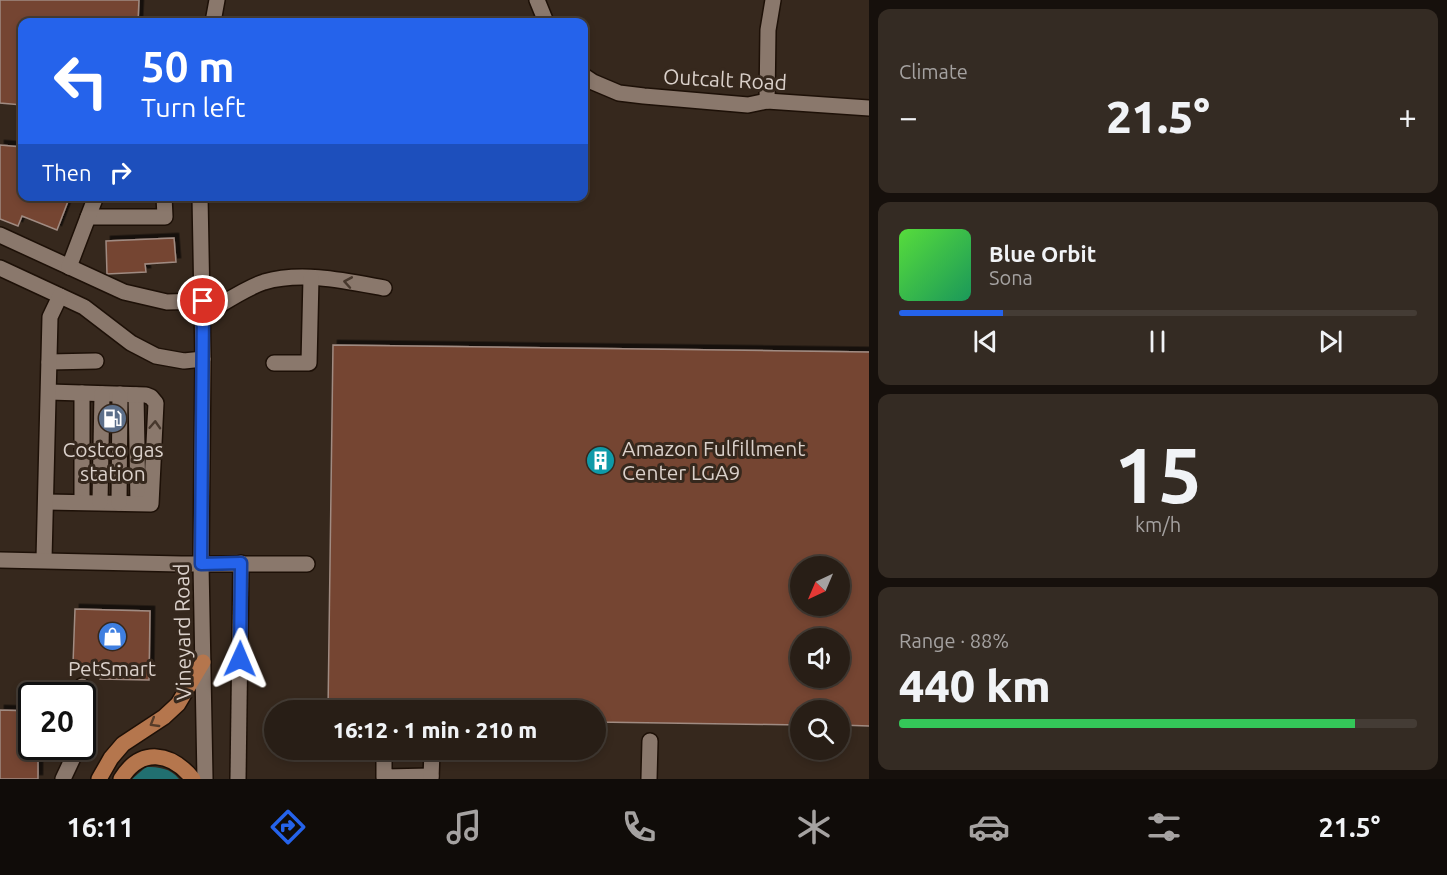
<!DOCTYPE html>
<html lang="en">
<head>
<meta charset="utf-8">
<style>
  body { margin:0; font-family:Ubuntu,sans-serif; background:#342b23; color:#f1f3f6; height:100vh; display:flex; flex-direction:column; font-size:22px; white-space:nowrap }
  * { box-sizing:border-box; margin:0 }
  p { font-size:20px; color:#a5a2a1 }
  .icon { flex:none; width:33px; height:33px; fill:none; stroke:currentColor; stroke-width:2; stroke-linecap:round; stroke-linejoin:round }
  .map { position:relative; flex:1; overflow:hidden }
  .details { display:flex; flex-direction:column; gap:9px; padding:9px; background:#16100c; width:578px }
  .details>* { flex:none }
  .guide { position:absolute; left:18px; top:18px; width:570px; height:183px; border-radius:12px; box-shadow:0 3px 9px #0003,0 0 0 2px #443c35; background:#2563eb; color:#fff; overflow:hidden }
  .needle { width:39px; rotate:224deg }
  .controls { position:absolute; left:790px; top:556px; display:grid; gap:12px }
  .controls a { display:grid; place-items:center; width:60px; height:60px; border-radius:50%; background:#281e16; box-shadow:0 3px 9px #0003,0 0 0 2px #443c35; font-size:30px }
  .speed { position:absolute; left:18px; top:682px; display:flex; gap:12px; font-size:30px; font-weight:700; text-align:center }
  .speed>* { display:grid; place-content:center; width:78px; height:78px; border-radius:50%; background:#281e16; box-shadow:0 3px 9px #0003,0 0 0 2px #443c35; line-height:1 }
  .speed .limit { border:3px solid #111; border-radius:9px; background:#fff; color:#111 }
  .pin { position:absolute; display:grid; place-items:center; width:51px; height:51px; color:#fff; margin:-26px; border:3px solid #fff; border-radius:50%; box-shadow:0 2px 6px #0007 }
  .me { position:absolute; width:66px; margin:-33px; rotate:1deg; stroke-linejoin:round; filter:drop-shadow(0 0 4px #0008) }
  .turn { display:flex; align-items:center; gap:21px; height:126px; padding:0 24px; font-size:27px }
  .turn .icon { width:78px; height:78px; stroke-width:2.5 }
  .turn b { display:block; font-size:42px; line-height:51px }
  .then { display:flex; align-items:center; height:57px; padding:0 24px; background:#0003; gap:12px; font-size:22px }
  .big { font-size:45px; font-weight:800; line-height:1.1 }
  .details .tile { flex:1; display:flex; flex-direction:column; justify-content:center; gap:9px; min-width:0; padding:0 21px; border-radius:12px; background:#342b23 }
  .details .dial { align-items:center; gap:0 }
  .dial b { font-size:78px; line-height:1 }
  .song { display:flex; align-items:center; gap:18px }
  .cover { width:72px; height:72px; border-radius:9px; background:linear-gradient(135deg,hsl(110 70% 55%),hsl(150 70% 35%)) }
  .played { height:6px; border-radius:3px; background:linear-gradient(90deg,#2563eb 20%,#443c35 20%) }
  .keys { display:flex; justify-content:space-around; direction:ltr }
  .heat { display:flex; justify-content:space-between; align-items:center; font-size:33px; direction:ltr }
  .charge { height:9px; border-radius:4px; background:linear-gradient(90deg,#34c759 88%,#443c35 0) }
  .trip { position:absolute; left:264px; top:700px; width:342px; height:60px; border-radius:30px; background:#281e16; box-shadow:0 3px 9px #0003,0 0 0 2px #443c35; font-weight:800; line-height:60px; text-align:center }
  .dock { display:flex; height:96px; justify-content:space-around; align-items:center; background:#100c09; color:#a5a2a1 }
  .dock .icon { width:42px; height:42px }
  .dock .selected { color:#2563eb }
  .dock b { font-size:27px; color:#f1f3f6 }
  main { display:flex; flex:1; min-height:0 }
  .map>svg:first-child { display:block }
  .water { fill:#216f70 }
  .building { fill:#754531; stroke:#a08b82; stroke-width:1.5; fill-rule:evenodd; filter:url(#shadow) }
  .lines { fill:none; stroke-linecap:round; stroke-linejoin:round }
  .minor-casing { stroke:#1d1007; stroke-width:18 }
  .major-casing { stroke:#1d1007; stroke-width:18 }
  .minor { stroke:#8a786c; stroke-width:15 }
  .major { stroke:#b5764d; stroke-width:15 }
  .oneway { stroke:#47382d }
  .oneway2 { stroke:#563c29 }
  .route-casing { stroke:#184099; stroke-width:15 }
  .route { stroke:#2563eb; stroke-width:10 }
  .labels { text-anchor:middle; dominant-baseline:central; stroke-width:6; stroke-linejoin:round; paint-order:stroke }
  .street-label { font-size:21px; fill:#dad0ca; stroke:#36281d }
  .poi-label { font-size:21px; fill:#dad0ca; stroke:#36281d }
</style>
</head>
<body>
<main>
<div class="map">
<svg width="870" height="779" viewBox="0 0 870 779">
  <defs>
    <filter id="shadow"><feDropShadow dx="4.5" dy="-4.5" stdDeviation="0" flood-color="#0009"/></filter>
  </defs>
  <rect width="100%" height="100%" fill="#36281d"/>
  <path class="water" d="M146,767C159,767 170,768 179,779H132Z"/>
  <g class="building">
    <path d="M0,0H139L138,22H22V105L0,103Z"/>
    <path d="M0,145L22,147V196H70L57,230L22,216L18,226L0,219Z"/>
    <path d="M174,238L176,262L145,264L146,272L107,274L106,241Z"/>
    <path d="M333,345L870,352V726L840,725V711H801V725L596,722V711H328ZM801,567H840V606H801ZM801,639H840V678H801Z"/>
    <path d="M75,609L150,611L149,680L100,679V664H73Z"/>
    <path d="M0,710L32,711V747H38V779H0Z"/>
  </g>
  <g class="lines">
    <defs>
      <g id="minor">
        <path d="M537,0L546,22"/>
        <path d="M213,22L217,0"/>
        <path d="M584,76L593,82L619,93L644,96L748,105L767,101L870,108"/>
        <path d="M767,101L768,30L773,0"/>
        <path d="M200,196L203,359L201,564L205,779"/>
        <path d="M88,217H165L164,196"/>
        <path d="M0,235L124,292L167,302L203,301"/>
        <path d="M69,267L96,196"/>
        <path d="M0,268L84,307L131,343L156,356L184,361L203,359"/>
        <path d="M203,315C223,304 243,289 264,282C302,271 346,281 384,288"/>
        <path d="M49,362L96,361"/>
        <path d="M274,363H309L311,278"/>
        <path d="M82,393V501"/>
        <path d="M136,395L138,503"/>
        <path d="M46,502L151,504L156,403L151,397L146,395L49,392"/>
        <path d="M100,502L102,394"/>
        <path d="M119,503L120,394"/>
        <path d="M44,559L50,317L60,296"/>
        <path d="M0,560L181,564H307"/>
        <path d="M81,696L82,686"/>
        <path d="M384,750V777L431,776"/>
        <path d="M63,779L78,747"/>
        <path d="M238,779L241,563"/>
        <path d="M431,779L432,750"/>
        <path d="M649,779L650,741"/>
      </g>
      <g id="major">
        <path d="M99,779L111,758L123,744L164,717L178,704L203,662"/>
        <path d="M121,779C141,747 171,752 193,779"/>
      </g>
    </defs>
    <use href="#minor" class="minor-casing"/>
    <use href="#major" class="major-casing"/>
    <use href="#minor" class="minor"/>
    <use href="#major" class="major"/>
  </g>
  <defs><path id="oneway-chevron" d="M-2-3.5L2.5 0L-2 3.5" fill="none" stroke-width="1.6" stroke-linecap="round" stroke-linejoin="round" transform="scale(1.5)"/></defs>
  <g class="oneway">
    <use href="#oneway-chevron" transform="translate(348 282) rotate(-170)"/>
    <use href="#oneway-chevron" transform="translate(155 425) rotate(-87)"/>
  </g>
  <use class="oneway2" href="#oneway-chevron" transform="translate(154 723) rotate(149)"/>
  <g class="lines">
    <defs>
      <path id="route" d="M203,301L201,564L241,563L240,659"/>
    </defs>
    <use href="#route" class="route-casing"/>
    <use href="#route" class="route"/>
  </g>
  <defs>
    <symbol id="fuel-disc" viewBox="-11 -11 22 22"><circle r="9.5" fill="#5c6f8a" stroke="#36281d"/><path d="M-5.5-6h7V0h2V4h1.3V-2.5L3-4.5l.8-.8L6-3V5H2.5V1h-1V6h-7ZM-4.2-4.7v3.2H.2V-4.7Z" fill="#fff"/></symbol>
    <symbol id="building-disc" viewBox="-11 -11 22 22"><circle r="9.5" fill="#0f9aa8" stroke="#36281d"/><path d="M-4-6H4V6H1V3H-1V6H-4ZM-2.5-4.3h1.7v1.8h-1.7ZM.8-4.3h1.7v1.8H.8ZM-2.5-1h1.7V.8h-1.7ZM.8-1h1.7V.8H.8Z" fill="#fff"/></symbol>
    <symbol id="shop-disc" viewBox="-11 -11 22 22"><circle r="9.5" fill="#3f7fe0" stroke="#36281d"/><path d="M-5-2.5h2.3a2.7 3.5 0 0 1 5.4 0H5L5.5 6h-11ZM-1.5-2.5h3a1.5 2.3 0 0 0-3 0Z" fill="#fff"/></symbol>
  </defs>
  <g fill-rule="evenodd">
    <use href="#fuel-disc" x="96" y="402" width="33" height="33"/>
    <use href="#building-disc" x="584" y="444" width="33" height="33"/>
    <use href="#shop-disc" x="96" y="620" width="33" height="33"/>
  </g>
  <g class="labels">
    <g class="street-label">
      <text transform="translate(725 79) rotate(3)">Outcalt Road</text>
      <text transform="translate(182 632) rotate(-91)">Vineyard Road</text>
    </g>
    <g class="poi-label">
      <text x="622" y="448" text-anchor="start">Amazon Fulfillment<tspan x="622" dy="24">Center LGA9</tspan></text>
      <text x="113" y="449">Costco gas<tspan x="113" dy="24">station</tspan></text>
      <text x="112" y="668">PetSmart</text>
    </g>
  </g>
</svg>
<div class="controls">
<a><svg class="needle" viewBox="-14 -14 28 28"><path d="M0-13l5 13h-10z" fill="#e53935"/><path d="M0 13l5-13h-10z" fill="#a5a2a1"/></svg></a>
<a><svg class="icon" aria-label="sound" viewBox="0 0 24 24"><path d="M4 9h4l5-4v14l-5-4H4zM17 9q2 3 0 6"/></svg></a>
<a><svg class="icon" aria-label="search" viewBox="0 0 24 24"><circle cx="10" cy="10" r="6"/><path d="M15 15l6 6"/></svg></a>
</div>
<div class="speed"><div class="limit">20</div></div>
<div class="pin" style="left:203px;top:301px;background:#d93025"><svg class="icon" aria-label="arrive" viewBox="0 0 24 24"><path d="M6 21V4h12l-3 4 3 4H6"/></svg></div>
<svg class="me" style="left:240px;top:659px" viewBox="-20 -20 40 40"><path d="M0-17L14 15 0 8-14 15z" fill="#2563eb" stroke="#fff" stroke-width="4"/></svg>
<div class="trip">16:12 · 1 min · 210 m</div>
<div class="guide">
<div class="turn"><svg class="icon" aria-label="left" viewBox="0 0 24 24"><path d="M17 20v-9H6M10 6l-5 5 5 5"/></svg><div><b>50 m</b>Turn left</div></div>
<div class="then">Then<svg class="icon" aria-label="right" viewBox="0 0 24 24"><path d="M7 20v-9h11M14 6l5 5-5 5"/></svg></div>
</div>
</div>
<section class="details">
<div class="tile"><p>Climate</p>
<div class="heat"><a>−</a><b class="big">21.5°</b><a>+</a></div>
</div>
<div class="tile">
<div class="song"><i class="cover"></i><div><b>Blue Orbit</b><p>Sona</p></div></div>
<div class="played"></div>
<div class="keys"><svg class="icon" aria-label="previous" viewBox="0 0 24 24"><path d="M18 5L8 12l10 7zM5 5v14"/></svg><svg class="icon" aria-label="pause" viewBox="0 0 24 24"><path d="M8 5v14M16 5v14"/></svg><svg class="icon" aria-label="next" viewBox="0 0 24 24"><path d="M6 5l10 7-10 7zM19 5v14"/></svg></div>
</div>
<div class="tile dial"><b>15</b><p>km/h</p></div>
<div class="tile"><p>Range · 88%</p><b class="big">440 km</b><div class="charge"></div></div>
</section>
</main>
<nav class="dock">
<b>16:11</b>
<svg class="icon selected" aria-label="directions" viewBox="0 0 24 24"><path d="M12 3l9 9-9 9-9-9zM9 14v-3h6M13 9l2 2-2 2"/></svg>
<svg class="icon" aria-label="music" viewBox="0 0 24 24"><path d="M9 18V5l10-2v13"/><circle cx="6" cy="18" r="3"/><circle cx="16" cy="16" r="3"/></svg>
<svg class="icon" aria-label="phone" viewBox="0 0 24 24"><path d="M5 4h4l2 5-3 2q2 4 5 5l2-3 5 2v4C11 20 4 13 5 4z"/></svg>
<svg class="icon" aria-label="climate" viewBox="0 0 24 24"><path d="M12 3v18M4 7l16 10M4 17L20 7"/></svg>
<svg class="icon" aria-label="car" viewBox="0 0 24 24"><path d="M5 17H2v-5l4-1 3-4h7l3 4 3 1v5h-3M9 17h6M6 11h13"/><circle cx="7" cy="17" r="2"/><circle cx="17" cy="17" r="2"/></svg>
<svg class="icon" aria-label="filters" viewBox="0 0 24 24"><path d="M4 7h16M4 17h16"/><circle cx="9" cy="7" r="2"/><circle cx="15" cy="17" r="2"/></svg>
<b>21.5°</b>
</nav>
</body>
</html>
